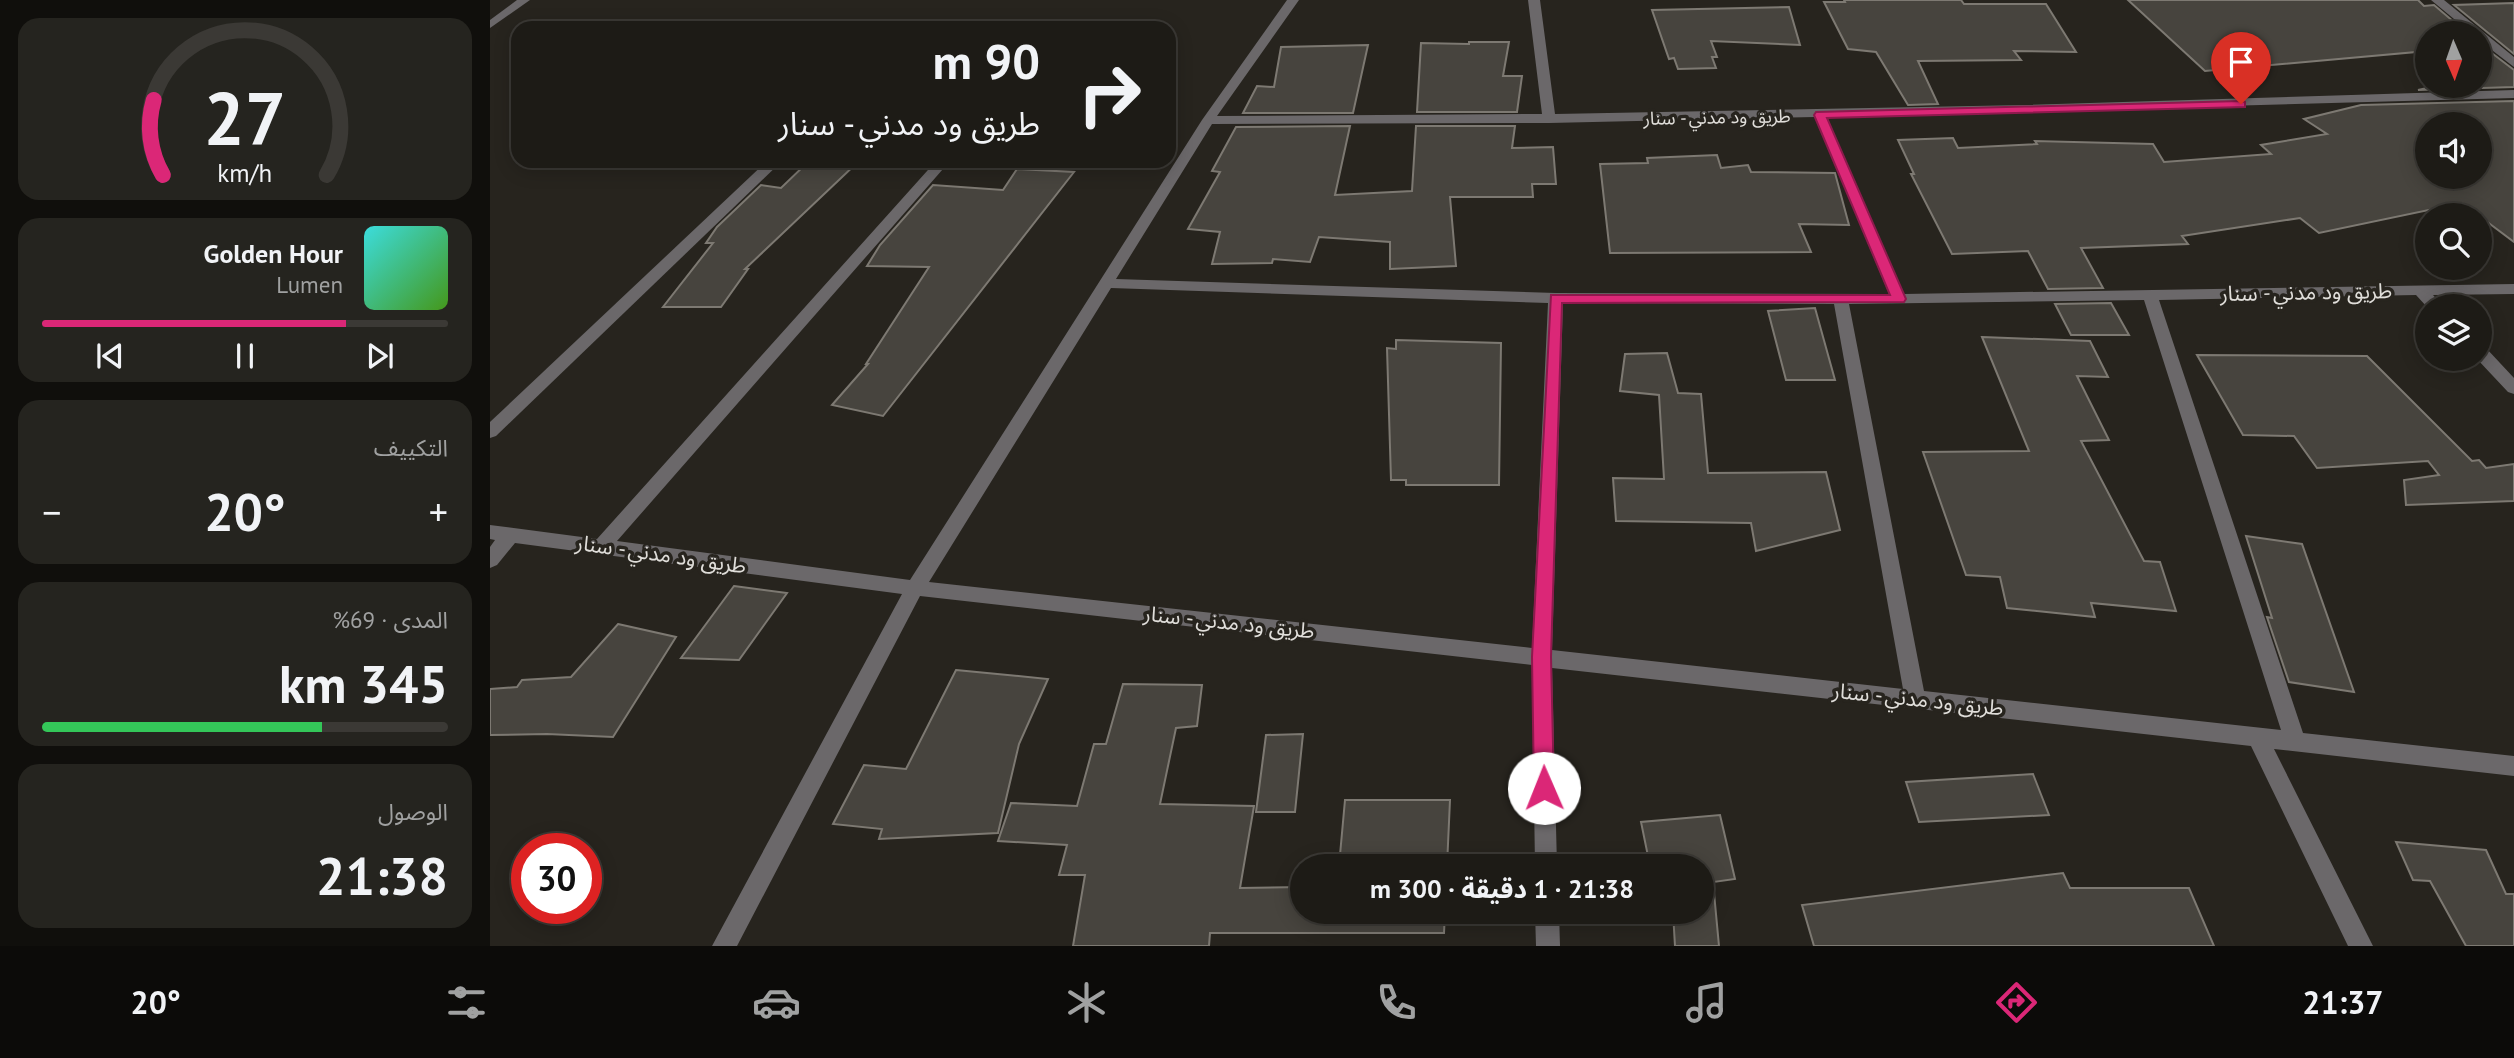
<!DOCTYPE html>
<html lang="ar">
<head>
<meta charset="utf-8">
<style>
  body { margin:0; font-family:"PT Sans","Noto Sans Arabic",sans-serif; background:#25241f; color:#f1f3f6; direction:rtl; height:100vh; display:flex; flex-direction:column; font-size:26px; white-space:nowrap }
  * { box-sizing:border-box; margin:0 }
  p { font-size:23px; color:#a0a1a1 }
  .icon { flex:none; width:38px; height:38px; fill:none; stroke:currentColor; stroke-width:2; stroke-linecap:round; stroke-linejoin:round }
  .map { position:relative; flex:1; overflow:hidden; direction:ltr }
  .sheet { display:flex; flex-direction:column; gap:18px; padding:18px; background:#100f0c; width:490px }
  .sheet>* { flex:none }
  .guide { position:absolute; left:21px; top:21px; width:665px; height:147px; border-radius:21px; box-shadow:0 4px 18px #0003,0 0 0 2px #3b3935; direction:rtl; background:#1d1b16; color:#f1f3f6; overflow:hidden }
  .needle { width:46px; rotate:178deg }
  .fabs { position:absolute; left:1925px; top:21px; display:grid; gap:14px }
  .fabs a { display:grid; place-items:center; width:77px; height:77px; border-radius:50%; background:#1d1b16; box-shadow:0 4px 18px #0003,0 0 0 2px #3b3935; font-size:35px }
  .speed { position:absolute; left:21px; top:833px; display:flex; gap:14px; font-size:35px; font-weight:700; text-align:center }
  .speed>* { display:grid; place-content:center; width:91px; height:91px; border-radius:50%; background:#1d1b16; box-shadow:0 4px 18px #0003,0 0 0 2px #3b3935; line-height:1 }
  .speed .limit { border:10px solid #d22; background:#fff; color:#111 }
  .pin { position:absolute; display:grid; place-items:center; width:60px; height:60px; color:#fff; margin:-72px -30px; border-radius:50% 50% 50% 0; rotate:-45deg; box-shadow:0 0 7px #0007 }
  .pin .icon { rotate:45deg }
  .me { position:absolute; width:77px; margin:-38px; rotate:359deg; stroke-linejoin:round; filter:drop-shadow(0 0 5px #0008) }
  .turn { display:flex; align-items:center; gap:24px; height:147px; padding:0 21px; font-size:32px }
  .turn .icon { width:91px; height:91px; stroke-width:2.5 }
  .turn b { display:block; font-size:49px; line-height:60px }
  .big { font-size:52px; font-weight:700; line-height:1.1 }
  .sheet .card { flex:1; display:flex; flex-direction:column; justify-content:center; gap:10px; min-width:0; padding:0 24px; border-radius:21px; background:#25241f }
  .sheet .dial { align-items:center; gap:0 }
  .dial svg { height:182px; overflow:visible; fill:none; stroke:#3b3935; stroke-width:7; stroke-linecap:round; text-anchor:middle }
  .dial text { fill:#f1f3f6; stroke:none }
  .song { display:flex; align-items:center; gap:21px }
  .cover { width:84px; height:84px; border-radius:10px; background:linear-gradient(135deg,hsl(180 70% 55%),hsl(100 70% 35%)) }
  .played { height:7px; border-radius:4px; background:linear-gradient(90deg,#db2777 75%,#3b3935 75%) }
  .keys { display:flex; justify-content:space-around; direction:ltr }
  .heat { display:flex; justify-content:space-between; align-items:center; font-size:38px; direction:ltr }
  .charge { height:10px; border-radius:5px; background:linear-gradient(90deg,#34c759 69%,#3b3935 0) }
  .trip { position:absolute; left:800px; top:854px; width:424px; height:70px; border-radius:35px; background:#1d1b16; box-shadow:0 4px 18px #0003,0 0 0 2px #3b3935; font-weight:700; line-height:70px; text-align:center; direction:rtl }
  .tab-bar { display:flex; height:112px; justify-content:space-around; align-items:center; background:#0c0b09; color:#a0a1a1 }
  .tab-bar .icon { width:49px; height:49px }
  .tab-bar .active { color:#db2777 }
  .tab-bar b { font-size:32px; color:#f1f3f6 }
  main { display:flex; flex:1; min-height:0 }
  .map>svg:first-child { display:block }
  .building { fill:#47443e; stroke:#7d7972; stroke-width:2; fill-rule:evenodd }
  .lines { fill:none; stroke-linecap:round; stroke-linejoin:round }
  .minor { fill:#6b686a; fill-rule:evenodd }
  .route { fill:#db2777; stroke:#8e194d; stroke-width:2 }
  .labels { text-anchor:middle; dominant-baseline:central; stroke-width:7; stroke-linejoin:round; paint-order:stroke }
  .far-street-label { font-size:18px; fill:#e0deda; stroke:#27241e }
  .street-label { font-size:21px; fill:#e0deda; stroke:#27241e }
</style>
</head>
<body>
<main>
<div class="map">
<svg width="2024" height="946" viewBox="0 0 2024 946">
  <rect width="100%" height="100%" fill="#27241e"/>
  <g class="building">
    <path d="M1354,0H1471L1474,4H1556L1586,52L1524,51L1531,60L1428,61L1448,104L1418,105L1386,52L1358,49L1334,2H1355Z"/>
    <path d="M1638,0H1928L1934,6L1944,5L1977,33H1937V51L1715,71Z"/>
    <path d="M2024,3V54L1964,5Z"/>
    <path d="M1299,7L1310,45L1221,41L1227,57H1222L1226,68L1188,69L1184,58L1179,59L1162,10Z"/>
    <path d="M979,42H1019L1013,76H1032L1027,112H927L931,43L979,44Z"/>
    <path d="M1990,44L2024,70V87L1928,90L1946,86H1990Z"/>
    <path d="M878,45L863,113H753L767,86L784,87L791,47Z"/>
    <path d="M2024,101V242L1972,203L1829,233L1810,218L1692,236L1698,244L1591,248L1613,288L1558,289L1538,251L1462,254L1421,174H1424L1408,140L1463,138L1468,148L1547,144L1545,141L1663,144L1674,162L1781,154L1771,145L1837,134L1814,119L1871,105ZM1937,124H1990V177H1937Z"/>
    <path d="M860,126L845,195L922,191L926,126H1025L1022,148L1063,147L1066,184H1042L1043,197H960L966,266L900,269V242L829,237L820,262L783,259L782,263L722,264L730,232L698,229L730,172L722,171L746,127Z"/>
    <path d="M1227,155L1231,168L1258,165L1261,172L1345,173L1359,225L1309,224L1321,252L1120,253L1110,164L1158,163L1157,158Z"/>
    <path d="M319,161H369L255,269H258L231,307H173L223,243H216L227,227L271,185L291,188Z"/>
    <path d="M527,169L584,172L393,416L342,405L378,364H376L439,267L377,266L390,245L443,185L513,190Z"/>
    <path d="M1621,303L1639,335H1581L1565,304Z"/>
    <path d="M1325,308L1345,380H1296L1278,311Z"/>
    <path d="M1492,337L1600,341L1618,377L1587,376L1619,440L1591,441L1654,561L1670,562L1686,611L1601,603L1605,617L1517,608L1510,577L1476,575L1433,452L1539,451Z"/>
    <path d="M906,340L1011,343L1009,485H916V480H901L897,348L906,349Z"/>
    <path d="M1177,353L1188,393L1211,394L1218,473L1336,472L1350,530L1266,551L1261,523L1126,521L1123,478L1174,479L1169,395L1130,391L1135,354Z"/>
    <path d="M1707,355L1877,356L1982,461L1989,460L1996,468L2024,464V501L1916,505L1914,480L1949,475L1938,461L1827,468L1804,436L1753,435Z"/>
    <path d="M1756,536L1812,544L1864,692L1799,682L1777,617L1782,618Z"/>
    <path d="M244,586L297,593L249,660L191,658Z"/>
    <path d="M128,624L186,637L123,737L57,734L0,735V689L27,687L32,680L81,677Z"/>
    <path d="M466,670L558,679L529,744L508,833L389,839L392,829L343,824L374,765L416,769Z"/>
    <path d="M633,684L712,685L707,726L686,728L670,804L764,806L750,888L812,887V912H955L954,933H720L719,946H583L595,875H569L577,845L508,841L521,803L587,806L604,744H616Z"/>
    <path d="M813,734L805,812H766L776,735Z"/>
    <path d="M1543,774L1559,815L1429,822L1416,782Z"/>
    <path d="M855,800H960L957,866H849Z"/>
    <path d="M1230,815L1245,879L1223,882L1229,946H1185L1183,912H1211V866H1160L1151,822Z"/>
    <path d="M1906,842L1996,850L2016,894H2024V946H1976L1940,881L1923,880Z"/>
    <path d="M1573,873L1580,888H1699L1724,946H1324L1312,905Z"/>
  </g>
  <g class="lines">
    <g class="minor">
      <path d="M27,0H40L0,28V20Z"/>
      <path d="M797,0H809L727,116L1052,114L1038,0H1050L1065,114L1535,105L2024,90V98L1337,117L1414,294L2024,284V294L1943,295L1953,306L1937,307L1926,295L1669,300L1813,733L2024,756V776L1784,749L1883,946H1858L1761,746L1062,668L1067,866H1045L1042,665L430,596L247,946H222L412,594L25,543L7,565L0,568V547L5,540L0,539V525L107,539L446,161H460L127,541L420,580L712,120ZM1325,117L1399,294L1066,293L626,279L722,124L1059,123ZM621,288L1058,303L1042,648L439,582ZM1654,300L1791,730L1434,691L1359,304ZM1073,303L1344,304L1413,689L1062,650Z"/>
      <path d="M1941,0H1954L2024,57V67L1990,41V33H1981Z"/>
      <path d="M277,161H292L6,436L0,438V422Z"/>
      <path d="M1990,347L1996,348L2024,378V394L2018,392L1987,359H1990Z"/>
      <path d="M1045,912H1069L1070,946H1046Z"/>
    </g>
  </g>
  <path class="route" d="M1751,101L1755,102V107L1337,118L1416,299L1414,302L1072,303L1061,657L1064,788L1061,794L1054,797L1047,794L1044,788L1042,657L1061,295H1400L1324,115L1326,112Z"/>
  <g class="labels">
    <g class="far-street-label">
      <text transform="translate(1227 117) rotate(-1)">طريق ود مدني - سنار</text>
    </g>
    <g class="street-label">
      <text transform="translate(1816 292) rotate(-1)">طريق ود مدني - سنار</text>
      <text transform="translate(171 554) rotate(8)">طريق ود مدني - سنار</text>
      <text transform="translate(739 622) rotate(6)">طريق ود مدني - سنار</text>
      <text transform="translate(1428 699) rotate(6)">طريق ود مدني - سنار</text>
    </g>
  </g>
</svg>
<div class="fabs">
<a><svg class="needle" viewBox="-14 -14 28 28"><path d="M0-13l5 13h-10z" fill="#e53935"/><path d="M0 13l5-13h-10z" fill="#a0a1a1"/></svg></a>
<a><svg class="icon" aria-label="sound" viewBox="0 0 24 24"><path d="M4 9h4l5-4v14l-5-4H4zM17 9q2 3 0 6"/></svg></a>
<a><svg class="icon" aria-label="search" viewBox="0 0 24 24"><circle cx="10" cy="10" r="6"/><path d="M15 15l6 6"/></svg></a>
<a><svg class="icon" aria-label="layers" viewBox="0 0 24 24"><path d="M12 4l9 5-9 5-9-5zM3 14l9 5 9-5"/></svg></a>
</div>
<div class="speed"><div class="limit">30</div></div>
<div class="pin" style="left:1751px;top:104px;background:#d93025"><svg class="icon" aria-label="arrive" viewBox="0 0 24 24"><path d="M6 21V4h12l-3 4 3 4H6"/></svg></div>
<svg class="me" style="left:1054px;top:788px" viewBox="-20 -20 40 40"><circle r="19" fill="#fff"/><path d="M0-13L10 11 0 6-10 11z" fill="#db2777"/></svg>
<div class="trip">21:38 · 1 دقيقة · 300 m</div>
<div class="guide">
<div class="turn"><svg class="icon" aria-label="right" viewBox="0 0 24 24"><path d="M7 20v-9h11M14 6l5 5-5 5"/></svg><div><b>90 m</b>طريق ود مدني - سنار</div></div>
</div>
</div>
<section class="sheet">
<div class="card dial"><svg viewBox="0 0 100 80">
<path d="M14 69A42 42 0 1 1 86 69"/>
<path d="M14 69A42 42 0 0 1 10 36" stroke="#db2777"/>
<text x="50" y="56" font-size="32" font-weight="700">27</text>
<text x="50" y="72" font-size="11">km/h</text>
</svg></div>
<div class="card">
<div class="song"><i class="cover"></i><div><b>Golden Hour</b><p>Lumen</p></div></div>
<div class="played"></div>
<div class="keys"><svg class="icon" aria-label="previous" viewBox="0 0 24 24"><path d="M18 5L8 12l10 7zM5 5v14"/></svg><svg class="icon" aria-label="pause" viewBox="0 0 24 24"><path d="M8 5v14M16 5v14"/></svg><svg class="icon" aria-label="next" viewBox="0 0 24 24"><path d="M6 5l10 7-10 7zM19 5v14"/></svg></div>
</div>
<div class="card"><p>التكييف</p>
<div class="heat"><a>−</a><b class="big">20°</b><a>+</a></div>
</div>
<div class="card"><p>المدى · 69%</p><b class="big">345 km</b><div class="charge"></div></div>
<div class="card"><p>الوصول</p><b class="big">21:38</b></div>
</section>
</main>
<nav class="tab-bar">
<b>21:37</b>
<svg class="icon active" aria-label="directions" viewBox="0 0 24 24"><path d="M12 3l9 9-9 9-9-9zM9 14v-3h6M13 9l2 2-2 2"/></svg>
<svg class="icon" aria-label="music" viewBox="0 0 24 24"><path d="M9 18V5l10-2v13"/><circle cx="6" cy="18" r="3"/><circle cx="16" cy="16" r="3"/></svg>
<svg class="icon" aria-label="phone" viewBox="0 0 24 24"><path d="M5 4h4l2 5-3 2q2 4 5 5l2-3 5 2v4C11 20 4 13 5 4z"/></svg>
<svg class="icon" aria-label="climate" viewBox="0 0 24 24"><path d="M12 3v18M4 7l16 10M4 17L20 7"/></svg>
<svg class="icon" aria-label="car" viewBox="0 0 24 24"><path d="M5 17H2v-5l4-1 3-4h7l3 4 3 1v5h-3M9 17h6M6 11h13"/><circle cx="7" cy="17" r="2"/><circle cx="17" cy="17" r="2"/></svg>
<svg class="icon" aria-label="filters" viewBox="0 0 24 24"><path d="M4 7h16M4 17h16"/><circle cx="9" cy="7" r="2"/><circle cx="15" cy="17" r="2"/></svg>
<b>20°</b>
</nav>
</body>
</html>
